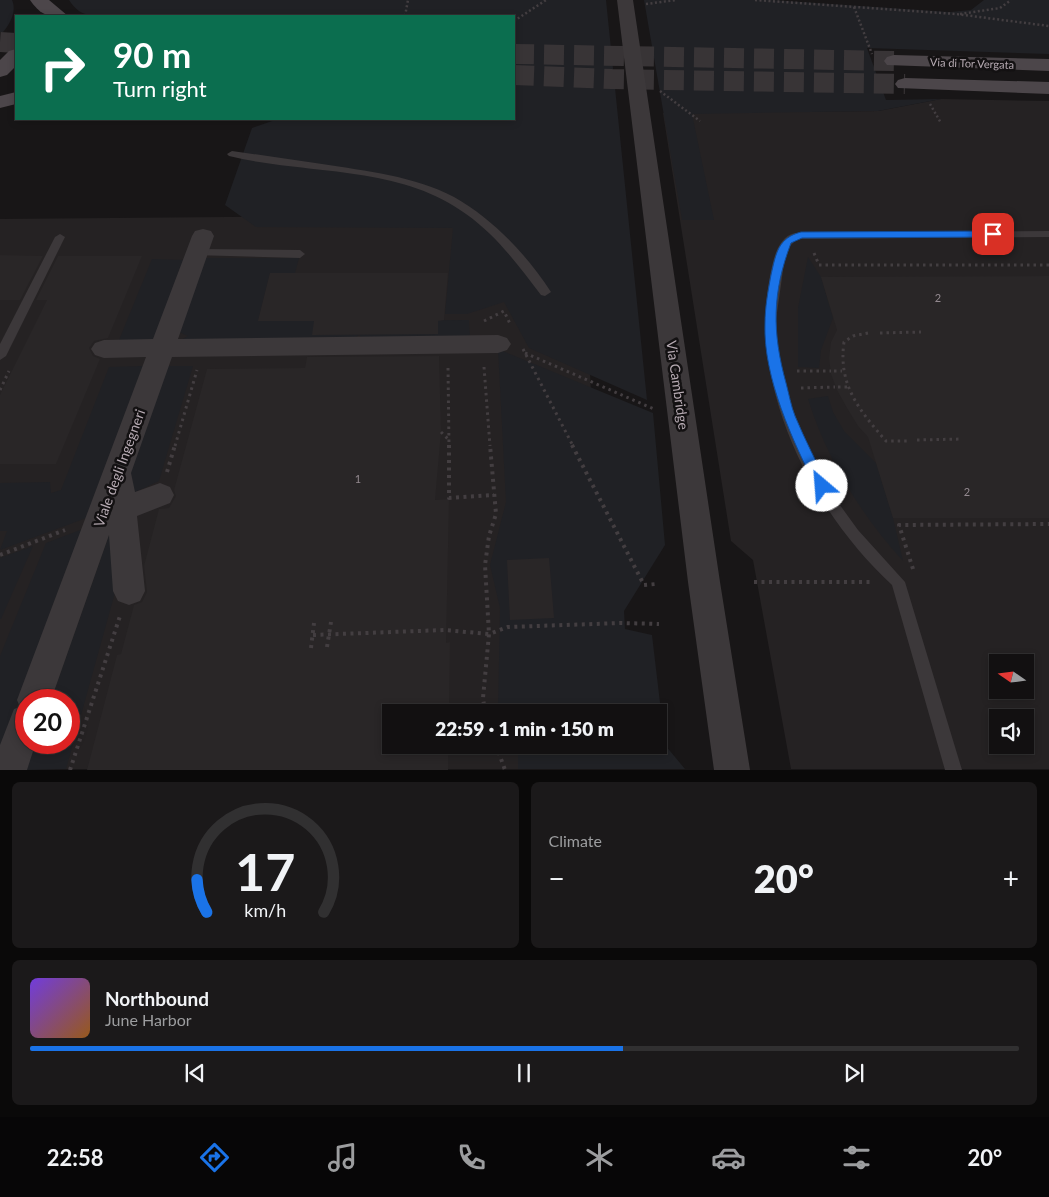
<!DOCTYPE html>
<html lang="en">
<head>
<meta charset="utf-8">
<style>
  body { margin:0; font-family:Lato,sans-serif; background:#1b191a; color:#f1f3f6; height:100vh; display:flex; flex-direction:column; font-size:19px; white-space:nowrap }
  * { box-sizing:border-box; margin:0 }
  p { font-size:16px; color:#9c9d9f }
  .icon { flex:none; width:28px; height:28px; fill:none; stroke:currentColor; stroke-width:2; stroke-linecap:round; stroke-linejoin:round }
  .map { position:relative; height:770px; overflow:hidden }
  .sheet { display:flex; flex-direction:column; gap:12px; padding:12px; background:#0a0909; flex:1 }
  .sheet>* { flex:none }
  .guide { position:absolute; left:15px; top:15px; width:500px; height:105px; border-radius:0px; box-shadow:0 2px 8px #0003,0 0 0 1px #313031; background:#0b6e4f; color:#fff; overflow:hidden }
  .needle { width:32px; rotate:284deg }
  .fabs { position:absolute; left:989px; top:654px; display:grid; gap:10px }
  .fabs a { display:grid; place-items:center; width:45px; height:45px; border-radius:0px; background:#121011; box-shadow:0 2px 8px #0003,0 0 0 1px #313031; font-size:25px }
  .speed { position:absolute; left:15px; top:689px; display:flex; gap:10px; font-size:25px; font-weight:700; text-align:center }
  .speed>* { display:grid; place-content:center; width:65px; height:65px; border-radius:50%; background:#121011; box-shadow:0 2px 8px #0003,0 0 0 1px #313031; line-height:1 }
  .speed .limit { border:8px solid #d22; background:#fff; color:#111 }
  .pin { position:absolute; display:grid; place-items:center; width:42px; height:42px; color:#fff; margin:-21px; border-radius:10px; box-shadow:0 2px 8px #0006 }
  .me { position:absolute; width:55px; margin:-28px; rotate:333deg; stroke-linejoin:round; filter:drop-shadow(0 0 4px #0008) }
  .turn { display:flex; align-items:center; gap:18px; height:105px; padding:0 15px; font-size:22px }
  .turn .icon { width:65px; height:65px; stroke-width:2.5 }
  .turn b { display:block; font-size:35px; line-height:42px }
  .big { font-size:38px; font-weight:800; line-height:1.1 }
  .sheet .widget { flex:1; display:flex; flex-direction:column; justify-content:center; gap:8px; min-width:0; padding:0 18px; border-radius:8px; background:#1b191a }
  .sheet .dial { align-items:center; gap:0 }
  .dial svg { height:130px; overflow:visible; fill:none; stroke:#313031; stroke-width:7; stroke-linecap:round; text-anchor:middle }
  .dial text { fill:#f1f3f6; stroke:none }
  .song { display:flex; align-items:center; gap:15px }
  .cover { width:60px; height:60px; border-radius:8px; background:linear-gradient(135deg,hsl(260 70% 55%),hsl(30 70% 35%)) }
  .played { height:5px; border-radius:2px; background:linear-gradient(90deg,#1a73e8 60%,#313031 60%) }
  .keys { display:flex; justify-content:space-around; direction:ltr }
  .heat { display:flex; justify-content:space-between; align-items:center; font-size:28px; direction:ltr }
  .sheet .tiles { flex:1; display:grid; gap:12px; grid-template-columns:1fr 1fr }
  .widget:last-child { grid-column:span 2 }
  .trip { position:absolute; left:382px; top:704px; width:285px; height:50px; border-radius:0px; background:#121011; box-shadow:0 2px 8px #0003,0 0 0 1px #313031; font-weight:800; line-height:50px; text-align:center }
  .tab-bar { display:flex; height:80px; justify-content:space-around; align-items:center; background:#070607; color:#9c9d9f }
  .tab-bar .icon { width:35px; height:35px }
  .tab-bar .on { color:#1a73e8 }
  .tab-bar b { font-size:22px; color:#f1f3f6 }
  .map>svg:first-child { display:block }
  .built { fill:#252223; fill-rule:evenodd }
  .green { fill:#202125 }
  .building { fill:#292627 }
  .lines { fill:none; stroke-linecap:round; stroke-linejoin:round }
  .secondary-tunnel { stroke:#383436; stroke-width:20; stroke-dasharray:20 10; stroke-linecap:butt }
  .path-far2 { stroke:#433e41; stroke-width:2.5; stroke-dasharray:2 2.5; stroke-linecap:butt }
  .path-far1 { stroke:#433e41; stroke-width:3; stroke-dasharray:2.5 4; stroke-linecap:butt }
  .path { stroke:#433e41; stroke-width:4; stroke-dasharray:3 4.5; stroke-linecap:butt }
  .lane { fill:#3c383a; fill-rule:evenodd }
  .street { fill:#3c383a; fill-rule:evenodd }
  .secondary { fill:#4c464a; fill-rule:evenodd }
  .route { fill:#1a73e8; stroke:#114b97 }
  .labels { text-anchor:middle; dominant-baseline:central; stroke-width:5; stroke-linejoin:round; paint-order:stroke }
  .far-street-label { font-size:11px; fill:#b6aab2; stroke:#131112 }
  .number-label { font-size:11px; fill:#93898f }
  .street-label { font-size:14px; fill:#b6aab2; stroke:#131112 }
</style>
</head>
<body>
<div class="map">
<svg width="1049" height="770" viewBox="0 0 1049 770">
  <rect width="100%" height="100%" fill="#181617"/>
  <g class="built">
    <path d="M941,99L1049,101V769H791L753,560L731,541L663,113L878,111ZM998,662H1025V690H998ZM998,718H1025V745H998Z"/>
    <path d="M583,214L599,574L608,712H391V745H610L612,769H0V219ZM26,700H69V742H26Z"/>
  </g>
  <g class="green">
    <path d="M0,0H12C17,11 10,24 3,32H0Z"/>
    <path d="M69,0H606L647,400L529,348L504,302L467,314H445L453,228L256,227L225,205L252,128L278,119H514V16H94C82,14 76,11 69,0Z"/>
    <path d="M644,0H772L950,12L971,10L984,0H1049V54L867,48L886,100L941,99L878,111L692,114L714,220H682Z"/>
    <path d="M808,257L821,277L833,318L821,350L819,368L798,367V308Z"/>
    <path d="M204,258H299L295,273H270L258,321L469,320L470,339H363L359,335L353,339L178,341L188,336L179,332Z"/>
    <path d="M152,259L184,260L154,340H119Z"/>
    <path d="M498,349L653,413L665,545L624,611L625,629L652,635L665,745L685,769H518V753L514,745H659V712H498L500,608L490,565L506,502Z"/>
    <path d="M143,366L89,517L0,550L7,531H0V483L50,482L51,493L61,490L109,367Z"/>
    <path d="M166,366H193L159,481L131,494L129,469Z"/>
    <path d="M828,396L833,412L844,431L876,463L893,518L903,561C860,514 827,459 808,399Z"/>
    <path d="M83,529L0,750V656L46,543Z"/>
    <path d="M117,533L116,589L66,769L26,770L36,743L69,742V700H51L109,535Z"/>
    <path d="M33,546L1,619H0V558Z"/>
  </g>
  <g class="building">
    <path d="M0,255L43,256L20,300H0Z"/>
    <path d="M58,256H142L108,338L94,341L89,348L93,356L100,359L56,464H0V395L47,300H36Z"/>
    <path d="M270,273H448L444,320L438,321V334L312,335L314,321H258Z"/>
    <path d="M1049,276V518H893L868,437L858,426L847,408L837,390L831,374L829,358L831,342L837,330L821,277Z"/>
    <path d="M439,356L441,432L435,500L449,499L446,643L450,642L449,712H391V745H448V770H87L117,655L121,654L134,605L142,602L147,592L144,566L159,509L169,508L176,496L174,490L207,369L305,368L307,357Z"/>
    <path d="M549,558L554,618L510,620L507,560Z"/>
  </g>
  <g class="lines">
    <g class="secondary-tunnel">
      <path d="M0,42L16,43"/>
      <path d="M514,54L894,61"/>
      <path d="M514,75L612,79L905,84"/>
    </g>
    <g class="path-far2">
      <path d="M755,0L956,14L1049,26"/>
      <path d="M646,4L676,0"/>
      <path d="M854,7L872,54"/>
      <path d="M960,14L1000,8L1011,0"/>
      <path d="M405,16L408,0"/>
      <path d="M514,21L546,0"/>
      <path d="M660,91L700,121"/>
      <path d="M930,104L941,123"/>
    </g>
    <g class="path-far1">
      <path d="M814,253L819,265H1049"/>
      <path d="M484,321L504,311L511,326"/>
      <path d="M868,333L853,336L844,342C838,385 859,410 886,441H907"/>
      <path d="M880,333L921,332"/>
      <path d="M523,349L573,446"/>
      <path d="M525,353L654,409"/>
      <path d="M484,367L490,446"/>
      <path d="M448,368L449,446"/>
      <path d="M797,371H831"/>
      <path d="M834,371H842"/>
      <path d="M838,387H847"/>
      <path d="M801,388L835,387"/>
      <path d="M0,390L9,371"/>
      <path d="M441,432L448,439"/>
      <path d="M917,440L962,439"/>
      <path d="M175,446L197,370"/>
    </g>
    <g class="path">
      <path d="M449,445V498L494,495"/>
      <path d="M572,445L644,585L656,584"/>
      <path d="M167,472L175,445"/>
      <path d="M0,555L65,530"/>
      <path d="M913,569L899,525L1049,524"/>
      <path d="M754,582H870"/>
      <path d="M313,635L444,630L489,634L485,565L489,536L496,514L490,445"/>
      <path d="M327,647L331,622"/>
      <path d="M311,648L314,623"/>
      <path d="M485,712L483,698L489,634L508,627L622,623L659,624"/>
      <path d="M496,745L505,770"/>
      <path d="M70,770L120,616"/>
    </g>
    <g class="lane">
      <path d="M232,151C262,155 292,160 322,164C366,171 414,176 454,197C493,219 527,255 551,292L545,296L541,295C518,265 497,236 466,214C399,164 306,175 229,156L227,154Z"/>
      <path d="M1049,231V237L797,239L790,246L784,263L776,320L777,343L783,374L792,407L805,440L837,501L858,530L905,582L962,770H945L892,585C812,511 748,387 770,276C773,261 777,237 795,233Z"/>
      <path d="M60,234L65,237L6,356L0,360V344L55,237Z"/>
      <path d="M197,249L300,250L305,254L300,258L193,255L192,253L193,251Z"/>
    </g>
    <g class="street">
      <path d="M617,0H633L720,582L750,770H714L688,582Z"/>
      <path d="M203,229L211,231L214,236L178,339L498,335L507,338L511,344L507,350L498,353L172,357L131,473L135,492L160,483L170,487L174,495L170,503L137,516L145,591L140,601L129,605L118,601L113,591L109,535L51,700H26V742H36L27,770H0V745L14,709L20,707L17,700L146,357L104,358L95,355L91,349L95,343L104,340L153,339L192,236L195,231Z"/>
    </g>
    <g class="secondary">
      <path d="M30,0H49L68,16C49,17 42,17 30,0Z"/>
      <path d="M16,49V66L7,75L0,77V60L9,51Z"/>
      <path d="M894,55L1049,59V71L887,65L884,61L887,57Z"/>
      <path d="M905,78L1049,82V94L898,88L895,84L898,80Z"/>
      <path d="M16,92V104L0,108V96Z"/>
    </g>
  </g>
  <path class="route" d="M993,231L997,232V237L802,238L791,243C772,293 772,332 786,383C789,394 791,406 795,416C805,440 817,463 828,486L826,489H817C793,442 763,377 765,324C765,307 768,291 771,275C776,253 778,238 801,232Z"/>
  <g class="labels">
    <g class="far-street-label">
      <text transform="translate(972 63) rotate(2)">Via di Tor Vergata</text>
    </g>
    <g class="number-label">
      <text x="938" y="297">2</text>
      <text x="358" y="478">1</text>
      <text x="967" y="491">2</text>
    </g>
    <g class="street-label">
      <text transform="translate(678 385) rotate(82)">Via Cambridge</text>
      <text transform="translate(119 468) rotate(-70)">Viale degli Ingegneri</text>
    </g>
  </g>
</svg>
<div class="fabs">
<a><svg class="needle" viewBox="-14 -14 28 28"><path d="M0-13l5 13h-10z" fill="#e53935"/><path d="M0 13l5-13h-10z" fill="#9c9d9f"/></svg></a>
<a><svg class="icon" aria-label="sound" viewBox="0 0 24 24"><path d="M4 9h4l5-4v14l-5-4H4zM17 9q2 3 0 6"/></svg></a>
</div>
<div class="speed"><div class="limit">20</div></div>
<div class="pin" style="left:993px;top:234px;background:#d93025"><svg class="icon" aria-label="arrive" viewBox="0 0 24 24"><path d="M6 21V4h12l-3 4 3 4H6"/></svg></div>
<svg class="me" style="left:822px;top:486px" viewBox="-20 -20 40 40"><circle r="19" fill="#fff"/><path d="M0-13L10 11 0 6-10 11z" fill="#1a73e8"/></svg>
<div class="trip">22:59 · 1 min · 150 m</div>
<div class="guide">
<div class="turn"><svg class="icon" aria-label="right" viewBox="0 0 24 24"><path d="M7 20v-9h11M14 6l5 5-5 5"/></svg><div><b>90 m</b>Turn right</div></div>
</div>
</div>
<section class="sheet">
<div class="tiles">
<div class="widget dial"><svg viewBox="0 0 100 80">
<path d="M14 69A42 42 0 1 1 86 69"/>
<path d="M14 69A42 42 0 0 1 8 49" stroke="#1a73e8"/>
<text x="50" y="56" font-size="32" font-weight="700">17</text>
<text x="50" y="72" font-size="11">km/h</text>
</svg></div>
<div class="widget"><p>Climate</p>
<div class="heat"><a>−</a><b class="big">20°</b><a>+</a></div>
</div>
<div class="widget">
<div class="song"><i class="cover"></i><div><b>Northbound</b><p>June Harbor</p></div></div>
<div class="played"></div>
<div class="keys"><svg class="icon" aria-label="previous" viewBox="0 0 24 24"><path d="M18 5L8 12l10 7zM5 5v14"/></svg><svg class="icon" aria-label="pause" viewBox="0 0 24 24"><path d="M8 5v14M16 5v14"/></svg><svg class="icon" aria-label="next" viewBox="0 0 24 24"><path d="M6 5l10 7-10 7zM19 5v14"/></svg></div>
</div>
</div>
</section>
<nav class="tab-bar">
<b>22:58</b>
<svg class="icon on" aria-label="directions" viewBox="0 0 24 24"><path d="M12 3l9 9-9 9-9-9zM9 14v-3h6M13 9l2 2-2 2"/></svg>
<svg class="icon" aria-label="music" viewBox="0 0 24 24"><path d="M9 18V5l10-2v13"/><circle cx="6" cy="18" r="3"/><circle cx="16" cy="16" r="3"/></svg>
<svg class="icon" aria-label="phone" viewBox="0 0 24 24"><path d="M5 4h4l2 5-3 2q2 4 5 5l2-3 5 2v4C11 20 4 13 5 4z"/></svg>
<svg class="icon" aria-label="climate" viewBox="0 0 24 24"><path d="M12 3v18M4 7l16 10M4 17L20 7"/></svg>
<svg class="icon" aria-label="car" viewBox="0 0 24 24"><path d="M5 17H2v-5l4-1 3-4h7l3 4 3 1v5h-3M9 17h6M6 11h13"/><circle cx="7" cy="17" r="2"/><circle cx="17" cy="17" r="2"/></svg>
<svg class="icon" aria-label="filters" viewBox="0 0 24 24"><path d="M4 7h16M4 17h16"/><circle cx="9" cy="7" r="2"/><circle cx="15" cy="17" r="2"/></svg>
<b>20°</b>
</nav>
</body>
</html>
